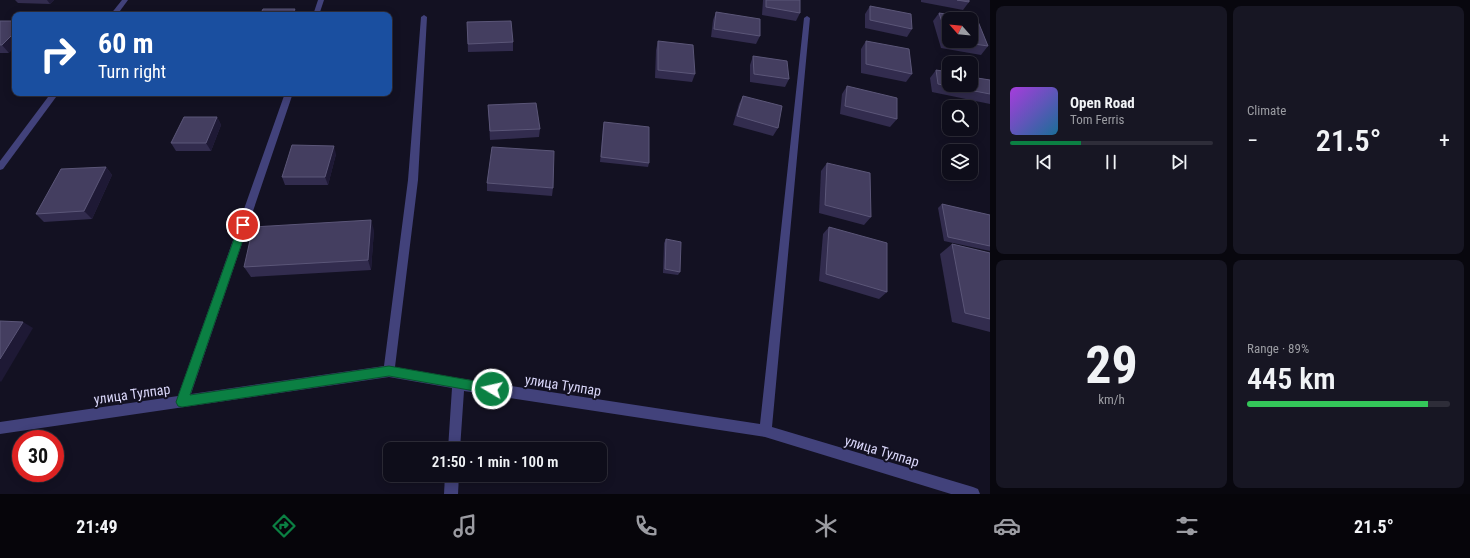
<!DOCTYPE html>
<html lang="en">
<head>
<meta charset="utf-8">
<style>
  body { margin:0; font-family:"Roboto Condensed",sans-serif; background:#171623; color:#f1f3f6; height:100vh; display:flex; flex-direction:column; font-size:15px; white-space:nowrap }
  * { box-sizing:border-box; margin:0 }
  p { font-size:13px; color:#9b9ca2 }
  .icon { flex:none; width:22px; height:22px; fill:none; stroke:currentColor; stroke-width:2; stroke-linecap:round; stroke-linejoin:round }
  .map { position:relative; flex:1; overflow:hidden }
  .side { display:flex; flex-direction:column; gap:6px; padding:6px; background:#08070e; width:480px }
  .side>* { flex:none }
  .guide { position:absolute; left:12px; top:12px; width:380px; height:84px; border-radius:8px; box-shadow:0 2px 10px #0003,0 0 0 1px #2e2d39; background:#1a4fa0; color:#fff; overflow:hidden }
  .needle { width:26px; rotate:297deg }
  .fabs { position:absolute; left:942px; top:12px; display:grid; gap:8px }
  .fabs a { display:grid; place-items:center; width:36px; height:36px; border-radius:8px; background:#0e0d1a; box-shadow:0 2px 10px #0003,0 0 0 1px #2e2d39; font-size:20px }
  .speed { position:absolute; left:12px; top:430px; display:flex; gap:8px; font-size:20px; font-weight:700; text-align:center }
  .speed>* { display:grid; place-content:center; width:52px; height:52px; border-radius:50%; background:#0e0d1a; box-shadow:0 2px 10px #0003,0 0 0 1px #2e2d39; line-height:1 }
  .speed .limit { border:6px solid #d22; background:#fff; color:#111 }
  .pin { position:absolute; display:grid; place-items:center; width:34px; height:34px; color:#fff; margin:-17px; border:2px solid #fff; border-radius:50%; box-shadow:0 1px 4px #0007 }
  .me { position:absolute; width:44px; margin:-22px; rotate:279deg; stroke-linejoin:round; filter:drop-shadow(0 0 3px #0008) }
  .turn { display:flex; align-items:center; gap:14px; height:84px; padding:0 20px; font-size:18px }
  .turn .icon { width:52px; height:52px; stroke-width:2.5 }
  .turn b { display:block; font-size:28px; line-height:34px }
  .big { font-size:30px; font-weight:600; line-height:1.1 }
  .side .widget { flex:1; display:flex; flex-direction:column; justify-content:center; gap:6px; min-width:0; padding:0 14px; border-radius:8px; background:#171623 }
  .side .dial { align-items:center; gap:0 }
  .dial b { font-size:52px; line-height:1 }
  .song { display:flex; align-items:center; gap:12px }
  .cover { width:48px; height:48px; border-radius:6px; background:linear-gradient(135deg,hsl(280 70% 55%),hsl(200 70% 35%)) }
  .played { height:4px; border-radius:2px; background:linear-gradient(90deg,#0b8043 35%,#2e2d39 35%) }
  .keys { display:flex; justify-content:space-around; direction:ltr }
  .heat { display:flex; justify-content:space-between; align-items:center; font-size:22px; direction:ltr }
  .charge { height:6px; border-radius:3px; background:linear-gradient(90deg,#34c759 89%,#2e2d39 0) }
  .side .tiles { flex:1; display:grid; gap:6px; grid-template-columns:repeat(2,1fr) }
  .trip { position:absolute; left:383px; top:442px; width:224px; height:40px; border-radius:8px; background:#0e0d1a; box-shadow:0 2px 10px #0003,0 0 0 1px #2e2d39; font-weight:600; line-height:40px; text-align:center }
  .tab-bar { display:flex; height:64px; justify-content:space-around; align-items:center; background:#06050a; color:#9b9ca2 }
  .tab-bar .icon { width:28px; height:28px }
  .tab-bar .current { color:#0b8043 }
  .tab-bar b { font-size:18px; color:#f1f3f6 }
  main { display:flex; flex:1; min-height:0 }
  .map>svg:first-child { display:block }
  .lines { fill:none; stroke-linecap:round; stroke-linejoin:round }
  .minor { fill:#42427b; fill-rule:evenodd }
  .wall { fill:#322c4e; fill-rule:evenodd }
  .shaded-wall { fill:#1e1935 }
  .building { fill:#443e60; stroke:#5b5678 }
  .route { fill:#0b8043; stroke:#07532c }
  .labels { text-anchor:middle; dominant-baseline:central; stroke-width:4; stroke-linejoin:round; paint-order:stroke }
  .near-street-label { font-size:14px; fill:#dad7fa; stroke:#131122 }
</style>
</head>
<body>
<main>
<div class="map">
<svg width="990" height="494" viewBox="0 0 990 494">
  <rect width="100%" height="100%" fill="#131122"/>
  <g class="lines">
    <g class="minor">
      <path d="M122,0H128L117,15H110Z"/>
      <path d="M318,0H324L319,15H313Z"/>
      <path d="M424,15L427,17L418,180L395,367L458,378L760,424L804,18L807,16L810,18L772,427L973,487L978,489L980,494H951L765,437L464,391L460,449H448L452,388L389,377L0,434V422L178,396L285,93H293L191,394L384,366L408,180L421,17Z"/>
      <path d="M51,93H59L3,169L0,170V161Z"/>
      <path d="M445,475H459L458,494H444Z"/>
    </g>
  </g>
  <g class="wall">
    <path d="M15,0H54L50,4L18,3Z"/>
    <path d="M763,0H800V13L796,21L762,15Z"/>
    <path d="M921,0H969V2L963,10L921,2Z"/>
    <path d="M870,6L912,29L907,37L865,28V14Z"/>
    <path d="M716,12L760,36L756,44L711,37L713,20Z"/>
    <path d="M939,13L977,19L988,46L981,55L941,48L933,21ZM949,19H971V41H949Z"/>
    <path d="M0,21L9,53H0Z"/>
    <path d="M467,22L513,42V51L468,52Z"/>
    <path d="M658,41L695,74L692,82L655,78L656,50Z"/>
    <path d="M866,41L912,74L906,82L861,73V49Z"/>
    <path d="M753,56L789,79L785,87L750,82V65Z"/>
    <path d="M936,70L990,80V104L932,92L930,78Z"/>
    <path d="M847,86L897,119L890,127L840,114L842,94Z"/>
    <path d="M743,96L778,128L773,136L733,125L739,104Z"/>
    <path d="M488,105L540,129L539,137L490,140Z"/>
    <path d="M217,117L221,125L211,151H176L171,143Z"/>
    <path d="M604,122L649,163L648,167L600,162L603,126Z"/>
    <path d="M336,154L328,185H285L282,177Z"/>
    <path d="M827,163L871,217L864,225L819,213L821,171Z"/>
    <path d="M106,167L112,175L92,219L44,222L36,214Z"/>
    <path d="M487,183L553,188L552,196L487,191Z"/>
    <path d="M942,204L990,215V251L944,241L938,208Z"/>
    <path d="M829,227L887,292L879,299L819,281L823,234Z"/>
    <path d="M374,230L371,270L251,277L244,267Z"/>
    <path d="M666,239L680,272L678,275L663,273L664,243Z"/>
    <path d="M952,244L990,253V332L952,322L940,254Z"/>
  </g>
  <g class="shaded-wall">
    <path d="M47,0H54L50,4Z"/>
    <path d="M295,9L297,15H292Z"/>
    <path d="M15,32V47L9,53L2,45Z"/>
    <path d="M217,117L221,125L211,151L206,143Z"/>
    <path d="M334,146L336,154L328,185L325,177Z"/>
    <path d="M106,167L112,175L92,219L84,211Z"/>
    <path d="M371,220L374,230L371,270L368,260Z"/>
    <path d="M23,322L33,328L1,382L0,381V359Z"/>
  </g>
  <g class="building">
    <path d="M766,0H800V13L766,7Z"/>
    <path d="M957,0H969V2Z"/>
    <path d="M870,6L911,14L912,29L870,20Z"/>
    <path d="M263,9H295L292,15H260Z"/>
    <path d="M716,12L760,19V36L714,29Z"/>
    <path d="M939,13L977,19L988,46L953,41H971V19H949V40H948Z"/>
    <path d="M0,21H15V32L2,45H0Z"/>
    <path d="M511,21L513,42L468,44L467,22Z"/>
    <path d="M658,41L693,45L695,74L658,70Z"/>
    <path d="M866,41L909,49L912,74L866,64Z"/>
    <path d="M753,56L787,61L789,79L754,74Z"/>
    <path d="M936,70L949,72V85H971V77L990,80V94L938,84Z"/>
    <path d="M847,86L897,98V119L845,106Z"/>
    <path d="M743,96L782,106L778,128L737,116Z"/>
    <path d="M536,103L540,129L490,131L488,105Z"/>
    <path d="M184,117H217L206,143H171Z"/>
    <path d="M604,122L649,127V163L601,157Z"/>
    <path d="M292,145L334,146L325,177H282Z"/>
    <path d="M492,147L554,151L553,188L487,183Z"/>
    <path d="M827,163L870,173L871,217L825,205Z"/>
    <path d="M106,167L84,211L36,214L61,169Z"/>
    <path d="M942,204L990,215V246L948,237Z"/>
    <path d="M371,220L368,260L244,267L253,227Z"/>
    <path d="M829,227L887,243V292L826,274Z"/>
    <path d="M666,239L681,242L680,272L665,269Z"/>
    <path d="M952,244L990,253V319L965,313Z"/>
    <path d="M0,321L23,322L0,359Z"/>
  </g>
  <path class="route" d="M243,222L248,225L190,395L389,366L492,384L496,385L497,389L496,393L492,394L389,376L182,407L178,406L176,402L239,225Z"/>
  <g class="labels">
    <g class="near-street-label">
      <text transform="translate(563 385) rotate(9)">улица Тулпар</text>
      <text transform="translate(132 394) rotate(-8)">улица Тулпар</text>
      <text transform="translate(882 451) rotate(17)">улица Тулпар</text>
    </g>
  </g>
</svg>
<div class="fabs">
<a><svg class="needle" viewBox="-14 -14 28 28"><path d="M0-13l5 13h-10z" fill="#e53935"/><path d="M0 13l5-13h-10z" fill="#9b9ca2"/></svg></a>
<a><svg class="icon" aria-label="sound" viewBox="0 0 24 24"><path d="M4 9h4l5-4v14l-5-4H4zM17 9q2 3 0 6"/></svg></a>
<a><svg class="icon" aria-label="search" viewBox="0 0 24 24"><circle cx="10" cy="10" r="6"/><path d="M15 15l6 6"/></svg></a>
<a><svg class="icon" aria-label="layers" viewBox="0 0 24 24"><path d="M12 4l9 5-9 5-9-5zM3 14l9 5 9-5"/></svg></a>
</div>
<div class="speed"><div class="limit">30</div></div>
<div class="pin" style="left:243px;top:225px;background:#d93025"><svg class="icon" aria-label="arrive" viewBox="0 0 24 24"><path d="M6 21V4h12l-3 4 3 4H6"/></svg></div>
<svg class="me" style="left:492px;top:389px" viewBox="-20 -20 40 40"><circle r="17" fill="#0b8043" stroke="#fff" stroke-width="3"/><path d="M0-11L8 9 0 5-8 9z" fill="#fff"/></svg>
<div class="trip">21:50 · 1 min · 100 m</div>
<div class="guide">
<div class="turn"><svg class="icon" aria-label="right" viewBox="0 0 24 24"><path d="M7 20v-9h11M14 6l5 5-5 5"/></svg><div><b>60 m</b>Turn right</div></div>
</div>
</div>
<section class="side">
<div class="tiles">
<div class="widget">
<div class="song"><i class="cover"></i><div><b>Open Road</b><p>Tom Ferris</p></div></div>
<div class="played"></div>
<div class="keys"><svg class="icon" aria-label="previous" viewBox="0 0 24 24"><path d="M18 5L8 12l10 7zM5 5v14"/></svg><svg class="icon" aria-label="pause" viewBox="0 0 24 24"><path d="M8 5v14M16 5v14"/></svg><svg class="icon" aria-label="next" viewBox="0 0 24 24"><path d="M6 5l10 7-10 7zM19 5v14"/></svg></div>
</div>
<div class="widget"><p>Climate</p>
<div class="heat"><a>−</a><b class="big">21.5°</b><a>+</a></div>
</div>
<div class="widget dial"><b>29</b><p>km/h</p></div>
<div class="widget"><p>Range · 89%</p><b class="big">445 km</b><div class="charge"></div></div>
</div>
</section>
</main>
<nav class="tab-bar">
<b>21:49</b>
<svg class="icon current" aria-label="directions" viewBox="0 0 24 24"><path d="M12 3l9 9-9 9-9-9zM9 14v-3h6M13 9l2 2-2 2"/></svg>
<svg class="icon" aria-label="music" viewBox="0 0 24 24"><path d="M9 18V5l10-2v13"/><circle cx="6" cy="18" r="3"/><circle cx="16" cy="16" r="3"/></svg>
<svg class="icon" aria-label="phone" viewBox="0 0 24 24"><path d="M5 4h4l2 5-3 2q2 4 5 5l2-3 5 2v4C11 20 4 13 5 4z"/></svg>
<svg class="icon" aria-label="climate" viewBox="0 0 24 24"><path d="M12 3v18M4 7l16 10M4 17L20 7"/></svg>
<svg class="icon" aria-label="car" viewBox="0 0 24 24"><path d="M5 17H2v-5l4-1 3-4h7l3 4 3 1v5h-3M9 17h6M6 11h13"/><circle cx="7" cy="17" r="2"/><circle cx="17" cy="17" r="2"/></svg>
<svg class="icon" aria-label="filters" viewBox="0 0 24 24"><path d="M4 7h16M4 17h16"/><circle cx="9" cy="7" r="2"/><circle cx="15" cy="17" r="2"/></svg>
<b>21.5°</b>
</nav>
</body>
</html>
